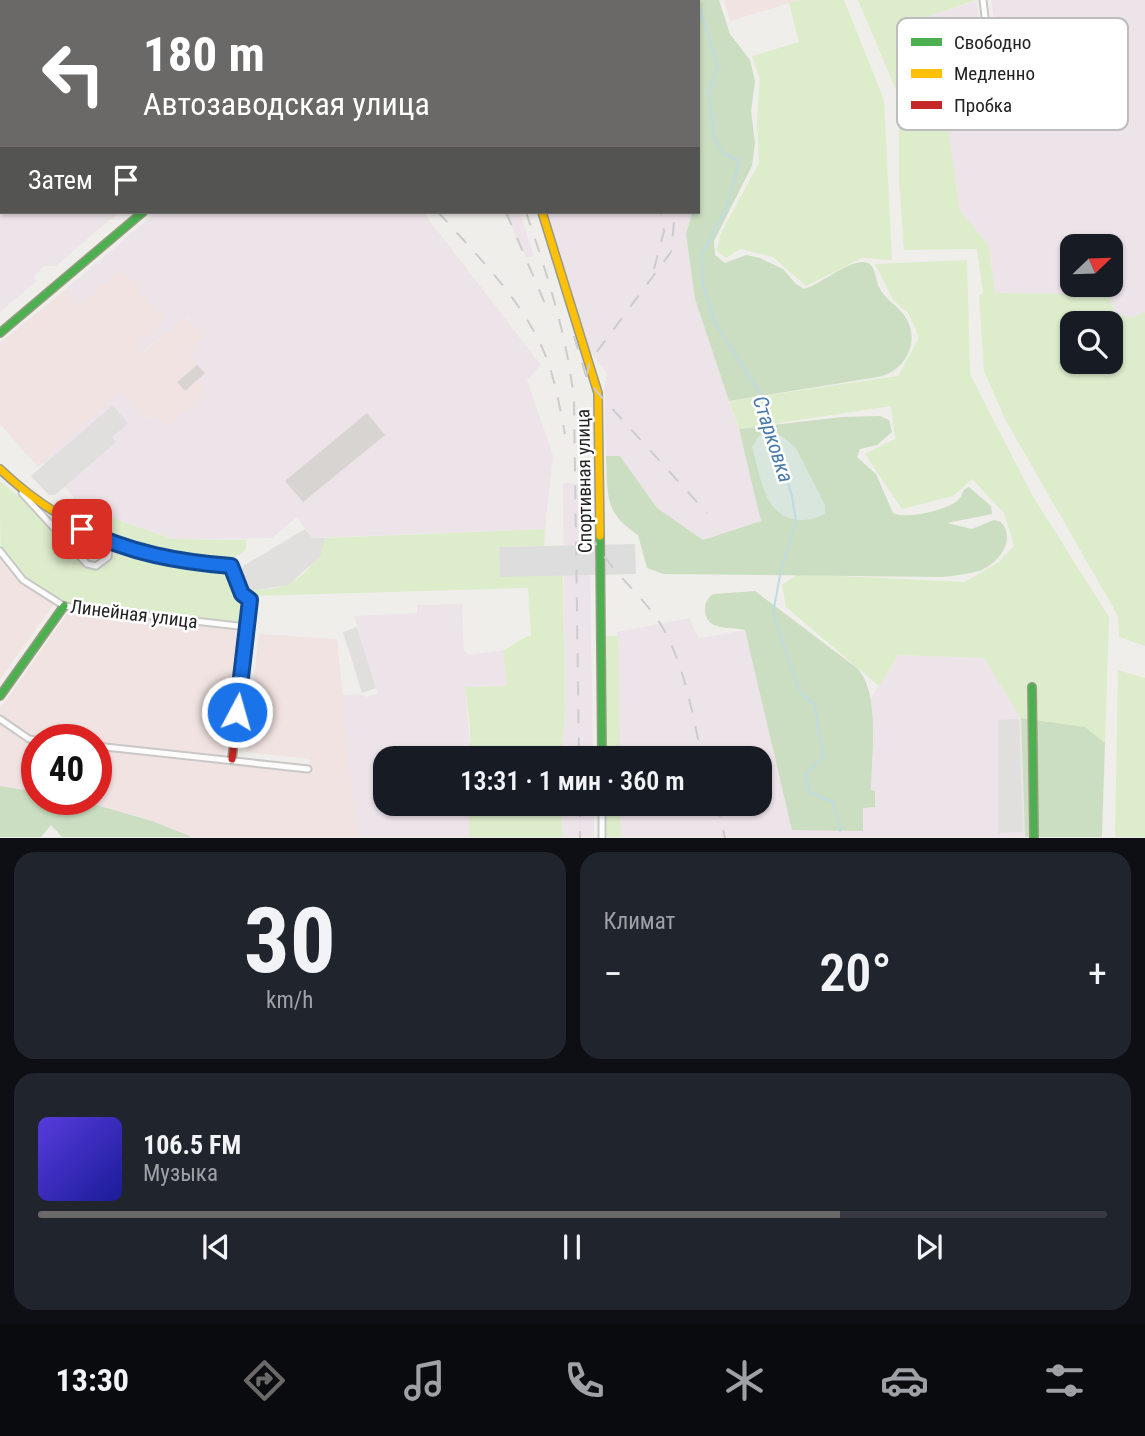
<!DOCTYPE html>
<html lang="ru">
<head>
<meta charset="utf-8">
<style>
  body { margin:0; font-family:"Roboto Condensed",sans-serif; background:#20242c; color:#f1f3f6; height:100vh; display:flex; flex-direction:column; font-size:26px; white-space:nowrap }
  * { box-sizing:border-box; margin:0 }
  p { font-size:23px; color:#9ea1a6 }
  .icon { flex:none; width:38px; height:38px; fill:none; stroke:currentColor; stroke-width:2; stroke-linecap:round; stroke-linejoin:round }
  .map { position:relative; height:838px; overflow:hidden }
  .drawer { display:flex; flex-direction:column; gap:14px; padding:14px; background:#0d0f14; flex:1 }
  .drawer>* { flex:none }
  .top-card { position:absolute; left:0px; top:0px; width:700px; height:214px; box-shadow:0 2px 5px #0004; background:#6a6968; color:#fff; overflow:hidden }
  .needle { width:46px; rotate:67deg }
  .fabs { position:absolute; left:1060px; top:234px; display:grid; gap:14px }
  .fabs a { display:grid; place-items:center; width:63px; height:63px; border-radius:14px; background:#171b24; box-shadow:0 2px 5px #0004; font-size:35px }
  .speed { position:absolute; left:21px; top:724px; display:flex; gap:14px; font-size:35px; font-weight:700; text-align:center }
  .speed>* { display:grid; place-content:center; width:91px; height:91px; border-radius:50%; background:#171b24; box-shadow:0 2px 5px #0004; line-height:1 }
  .speed .limit { border:10px solid #d22; background:#fff; color:#111 }
  .pin { position:absolute; display:grid; place-items:center; width:60px; height:60px; color:#fff; margin:-30px; border-radius:14px; box-shadow:0 4px 10px #0006 }
  .me { position:absolute; width:77px; margin:-38px; rotate:6deg; stroke-linejoin:round; filter:drop-shadow(0 0 5px #0008) }
  .turn { display:flex; align-items:center; gap:24px; height:147px; padding:0 28px; font-size:32px }
  .turn .icon { width:91px; height:91px; stroke-width:2.5 }
  .turn b { display:block; font-size:49px; line-height:60px }
  .then { display:flex; align-items:center; height:66px; padding:0 28px; background:#0003; gap:14px; font-size:26px }
  .big { font-size:52px; font-weight:600; line-height:1.1 }
  .drawer .widget { flex:1; display:flex; flex-direction:column; justify-content:center; gap:10px; min-width:0; padding:0 24px; border-radius:21px; background:#20242c }
  .drawer .dial { align-items:center; gap:0 }
  .dial b { font-size:91px; line-height:1 }
  .song { display:flex; align-items:center; gap:21px }
  .cover { width:84px; height:84px; border-radius:10px; background:linear-gradient(135deg,hsl(250 70% 55%),hsl(240 70% 35%)) }
  .played { height:7px; border-radius:4px; background:linear-gradient(90deg,#6a6968 75%,#363941 75%) }
  .keys { display:flex; justify-content:space-around; direction:ltr }
  .heat { display:flex; justify-content:space-between; align-items:center; font-size:38px; direction:ltr }
  .drawer .tiles { flex:1; display:grid; gap:14px; grid-template-columns:1fr 1fr }
  .widget:last-child { grid-column:span 2 }
  .trip { position:absolute; left:373px; top:746px; width:399px; height:70px; border-radius:21px; background:#171b24; box-shadow:0 2px 5px #0004; font-weight:600; line-height:70px; text-align:center }
  .menu { display:flex; height:112px; justify-content:space-around; align-items:center; background:#090b0e; color:#9ea1a6 }
  .menu .icon { width:49px; height:49px }
  .menu .on { color:#6a6968 }
  .menu b { font-size:32px; color:#f1f3f6 }
  .map>svg:first-child { display:block }
  .commercial { fill:#f1e3e1 }
  .industrial { fill:#ede4e9 }
  .grass { fill:#ddeccb; fill-rule:evenodd }
  .forest { fill:#cbdec1 }
  .wetland { fill:#d9e6de }
  .parking { fill:#e0dfde }
  .pier { fill:#dedddd }
  .lines { fill:none; stroke-linecap:round; stroke-linejoin:round }
  .stream { stroke:#bfdbe3; stroke-width:2 }
  .building { fill:#d7d4d2 }
  .street-casing { stroke:#c9c8c7; stroke-width:9 }
  .fast-casing { stroke:#999a82; stroke-width:10 }
  .slow-casing { stroke:#999a82; stroke-width:10 }
  .jam-casing { stroke:#999a82; stroke-width:10 }
  .street { stroke:#fdfcfc; stroke-width:5 }
  .fast { stroke:#4caf50; stroke-width:7 }
  .slow { stroke:#ffc107; stroke-width:7 }
  .jam { stroke:#c62828; stroke-width:7 }
  .rail { stroke:#ccc; stroke-width:2; stroke-dasharray:14 14; stroke-linecap:butt }
  .route-casing { stroke:#114b97; stroke-width:18 }
  .route { stroke:#1a73e8; stroke-width:12 }
  .labels { text-anchor:middle; dominant-baseline:central; stroke-width:5; stroke-linejoin:round; paint-order:stroke }
  .street-label { font-size:19px; fill:#222; stroke:#fff }
  .water-label { font-size:21px; font-style:italic; fill:#4a7aab; stroke:#fff }
  .key { fill:#fff; stroke:#bdbdbd; stroke-width:2 }
  .key-label { font-size:19px; fill:#222 }
</style>
</head>
<body>
<div class="map">
<svg width="1145" height="838" viewBox="0 0 1145 838">
  <rect width="100%" height="100%" fill="#f0eeeb"/>
  <g class="commercial">
    <path d="M724,0H800L730,21Z"/>
    <path d="M121,269L166,319L137,345L144,352L185,317L204,338L207,391L166,428L160,419L143,416L121,391L38,467L0,424V343L65,290L78,306Z"/>
    <path d="M0,557L22,583L54,604L0,679Z"/>
    <path d="M69,611L239,631L224,756L30,735L0,715V709Z"/>
    <path d="M259,634L337,639L357,837H192L152,821L79,800H96V750L309,772L310,759L246,752Z"/>
    <path d="M0,724L24,742L37,745V792L0,786Z"/>
  </g>
  <g class="industrial">
    <path d="M0,0H372L2,2V212H119L56,266H44L34,277L37,281L0,312Z"/>
    <path d="M991,0H1145V312L1131,318L1115,313L1105,285H1111V247H1073L1072,294H995L989,246L960,212L949,134L919,25L929,21L931,15L977,1L981,58L1000,53Z"/>
    <path d="M156,212H176L179,215L183,212H423L541,365L527,380L553,455L545,529L312,538L297,517L272,538L174,539L93,511L74,497L42,462L121,391L143,416L160,419L166,428L207,391L199,379L205,373L187,353L203,338L186,317L143,352L136,345L165,319L122,270L78,306L65,290Z"/>
    <path d="M504,212H520L534,256L526,257Z"/>
    <path d="M545,212H692L686,234L695,299L747,455L761,521L703,540L657,508L620,456H606L604,388L607,374L590,351Z"/>
    <path d="M563,483L589,484L593,758H561L565,711Z"/>
    <path d="M462,604L464,651L469,655L503,650L507,686L465,687L471,757L385,758V803H469V837H357L342,695L361,694L367,697L378,693L354,616L417,613V605Z"/>
    <path d="M689,618L699,638L745,630L793,830L863,808L871,791V699L898,655L985,658L1021,718L1025,837H620L619,803H760V758H619L617,632Z"/>
    <rect x="562" y="803" width="32" height="34"/>
  </g>
  <g class="grass">
    <path d="M800,0H844L884,100L892,260L862,258L806,286L773,257L740,249L726,258L717,251L720,235L759,163L757,121L760,78L752,56L799,42L789,3Z"/>
    <path d="M858,0H977L931,15L929,21L919,25L949,134L960,211L989,246L995,293L1072,294L1073,277V285H1105L1115,313L1131,318L1145,312V646L1119,637L1118,616L1005,419L984,371L979,295L983,294L977,249L904,250L899,180V97ZM1073,324H1111V362H1073Z"/>
    <path d="M967,260L970,374L1032,495L1109,617L1105,743L1084,727L1021,718L984,658L898,655L879,686L786,607L782,585L798,574L965,582L999,562L1014,546L1004,513L972,479L953,496L902,509L865,454L895,439L891,406L739,429L729,401L898,376L919,338L909,314L893,300L875,264Z"/>
    <path d="M0,481L23,500L85,567L97,569L115,554L123,552L171,567L224,573L228,575L239,599L247,604L245,618L237,622L80,605C50,599 15,575 1,547C0,536 0,495 0,481Z"/>
    <path d="M74,497L93,511L173,539L246,540V549C220,581 96,529 68,510L67,505Z"/>
    <path d="M545,529L544,546L499,547L500,576L563,575L565,712L561,758H470V726L465,687L507,686L503,650C513,647 520,637 531,636L528,588L255,596L249,593L247,587C283,597 316,572 325,538Z"/>
    <path d="M605,636H618L620,758H605Z"/>
    <path d="M1118,670L1145,678V837H1115Z"/>
    <rect x="469" y="803" width="93" height="34"/>
    <path d="M605,803H620L621,837H605Z"/>
  </g>
  <g class="forest">
    <path d="M668,0H719L730,34L750,60L755,81L751,111L755,143L752,166L714,241L715,255L725,263L746,255L760,258L783,269L796,284L804,289C821,284 846,262 863,262C876,262 875,278 879,287C885,300 896,304 904,315C922,340 906,371 878,377L729,401L695,299L686,234L692,212H698V2Z"/>
    <path d="M880,416L889,420L892,432L877,445L860,449L857,457L876,474L893,513C903,520 950,510 959,499C964,493 961,490 969,487L991,506L992,514L947,523L972,529L994,520L1001,522C1017,540 998,564 979,571C968,574 956,575 944,577L663,574L647,568L638,535C603,512 608,495 606,456H620L657,508L703,540L761,521L739,429L842,417Z"/>
    <path d="M755,591L857,668C881,693 871,757 871,790L875,791V807L863,808V831L792,830L745,630C730,626 705,632 705,609C705,602 708,598 713,594Z"/>
    <path d="M1021,718L1085,727L1105,743L1102,837H1025Z"/>
    <path d="M0,786L37,792V800H79L152,821L192,837H62L51,825L41,837H0Z"/>
  </g>
  <path class="wetland" d="M766,434L782,436L796,448L825,505V513C816,519 809,520 799,520C763,517 761,476 752,447L759,436Z"/>
  <g class="parking">
    <path d="M113,405L128,424L112,437L116,442L55,495H49L31,476Z"/>
    <path d="M305,529L312,538H325L320,557L288,585L257,590L247,587L241,582L239,574L243,566Z"/>
    <path d="M357,627L376,688L362,693L343,632Z"/>
    <path d="M1019,719L1023,832L998,833V720Z"/>
  </g>
  <path class="pier" d="M635,544L636,574L500,577L499,547Z"/>
  <g class="lines">
    <g class="stream">
      <path d="M697,0L698,2"/>
      <path d="M698,3L718,66L709,91L714,137L723,153L739,161L726,210L701,255L703,285L715,323L760,393L792,496L796,521L781,570L773,613L800,692L814,704L824,757L805,774L810,793L833,802L840,831"/>
    </g>
  </g>
  <g class="building">
    <path d="M197,365L205,373L185,391L177,382Z"/>
    <path d="M367,413L385,435L303,502L285,481Z"/>
  </g>
  <g class="lines">
    <defs>
      <g id="street">
        <path d="M472,0V2"/>
        <path d="M983,0L989,51"/>
        <path d="M22,493L87,564L96,566L108,557L109,548L104,540"/>
        <path d="M0,551L23,580L64,606L247,627"/>
        <path d="M0,719L29,739L37,740"/>
        <path d="M96,746L308,769"/>
        <path d="M602,803V838"/>
      </g>
      <g id="fast">
        <path d="M0,333L143,212"/>
        <path d="M600,536L602,758"/>
        <path d="M1032,687L1034,838"/>
        <path d="M0,696L64,606"/>
      </g>
      <g id="slow">
        <path d="M384,2L386,0"/>
        <path d="M542,212L598,393L600,536"/>
        <path d="M0,469C68,534 139,556 231,566L241,592"/>
      </g>
      <path id="jam" d="M232,759L250,600L241,592"/>
    </defs>
    <use href="#street" class="street-casing"/>
    <use href="#fast" class="fast-casing"/>
    <use href="#slow" class="slow-casing"/>
    <use href="#jam" class="jam-casing"/>
    <use href="#street" class="street"/>
    <use href="#fast" class="fast"/>
    <use href="#slow" class="slow"/>
    <use href="#jam" class="jam"/>
    <g class="rail">
      <path d="M254,0L255,2"/>
      <path d="M404,0L405,2"/>
      <path d="M454,0L455,2"/>
      <path d="M613,0V2"/>
      <path d="M438,212C480,259 532,309 551,371C557,391 561,413 565,434"/>
      <path d="M506,212L546,306"/>
      <path d="M526,212C547,274 567,335 574,400L579,758"/>
      <path d="M654,269L664,231L661,212"/>
      <path d="M574,336L586,376L598,393L707,513"/>
      <path d="M586,377L590,361L671,252L675,212"/>
      <path d="M582,506C589,559 640,587 664,630C685,668 693,716 702,758"/>
      <path d="M580,803V838"/>
      <path d="M717,803L725,838"/>
    </g>
  </g>
  <g class="lines">
    <defs>
      <path id="route" d="M82,529C129,553 179,562 231,566L242,594L250,600L237,712"/>
    </defs>
    <use href="#route" class="route-casing"/>
    <use href="#route" class="route"/>
  </g>
  <g class="labels">
    <g class="street-label">
      <text transform="translate(584 481) rotate(-91)">Спортивная улица</text>
      <text transform="translate(134 614) rotate(7)">Линейная улица</text>
    </g>
    <g class="water-label">
      <text transform="translate(773 439) rotate(72)">Старковка</text>
    </g>
  </g>
  <rect x="897" y="18" width="231" height="112" rx="10" class="key"/>
  <rect x="911" y="38" width="31" height="8" fill="#4caf50"/>
  <rect x="911" y="69" width="31" height="9" fill="#ffc107"/>
  <rect x="911" y="101" width="31" height="8" fill="#c62828"/>
  <g class="key-label">
    <text x="954" y="49">Свободно</text>
    <text x="954" y="80">Медленно</text>
    <text x="954" y="112">Пробка</text>
  </g>
</svg>
<div class="fabs">
<a><svg class="needle" viewBox="-14 -14 28 28"><path d="M0-13l5 13h-10z" fill="#e53935"/><path d="M0 13l5-13h-10z" fill="#9ea1a6"/></svg></a>
<a><svg class="icon" aria-label="search" viewBox="0 0 24 24"><circle cx="10" cy="10" r="6"/><path d="M15 15l6 6"/></svg></a>
</div>
<div class="speed"><div class="limit">40</div></div>
<div class="pin" style="left:82px;top:529px;background:#d93025"><svg class="icon" aria-label="arrive" viewBox="0 0 24 24"><path d="M6 21V4h12l-3 4 3 4H6"/></svg></div>
<svg class="me" style="left:237px;top:712px" viewBox="-20 -20 40 40"><circle r="17" fill="#1a73e8" stroke="#fff" stroke-width="3"/><path d="M0-11L8 9 0 5-8 9z" fill="#fff"/></svg>
<div class="trip">13:31 · 1 мин · 360 m</div>
<div class="top-card">
<div class="turn"><svg class="icon" aria-label="left" viewBox="0 0 24 24"><path d="M17 20v-9H6M10 6l-5 5 5 5"/></svg><div><b>180 m</b>Автозаводская улица</div></div>
<div class="then">Затем<svg class="icon" aria-label="arrive" viewBox="0 0 24 24"><path d="M6 21V4h12l-3 4 3 4H6"/></svg></div>
</div>
</div>
<section class="drawer">
<div class="tiles">
<div class="widget dial"><b>30</b><p>km/h</p></div>
<div class="widget"><p>Климат</p>
<div class="heat"><a>−</a><b class="big">20°</b><a>+</a></div>
</div>
<div class="widget">
<div class="song"><i class="cover"></i><div><b>106.5 FM</b><p>Музыка</p></div></div>
<div class="played"></div>
<div class="keys"><svg class="icon" aria-label="previous" viewBox="0 0 24 24"><path d="M18 5L8 12l10 7zM5 5v14"/></svg><svg class="icon" aria-label="pause" viewBox="0 0 24 24"><path d="M8 5v14M16 5v14"/></svg><svg class="icon" aria-label="next" viewBox="0 0 24 24"><path d="M6 5l10 7-10 7zM19 5v14"/></svg></div>
</div>
</div>
</section>
<nav class="menu">
<b>13:30</b>
<svg class="icon on" aria-label="directions" viewBox="0 0 24 24"><path d="M12 3l9 9-9 9-9-9zM9 14v-3h6M13 9l2 2-2 2"/></svg>
<svg class="icon" aria-label="music" viewBox="0 0 24 24"><path d="M9 18V5l10-2v13"/><circle cx="6" cy="18" r="3"/><circle cx="16" cy="16" r="3"/></svg>
<svg class="icon" aria-label="phone" viewBox="0 0 24 24"><path d="M5 4h4l2 5-3 2q2 4 5 5l2-3 5 2v4C11 20 4 13 5 4z"/></svg>
<svg class="icon" aria-label="climate" viewBox="0 0 24 24"><path d="M12 3v18M4 7l16 10M4 17L20 7"/></svg>
<svg class="icon" aria-label="car" viewBox="0 0 24 24"><path d="M5 17H2v-5l4-1 3-4h7l3 4 3 1v5h-3M9 17h6M6 11h13"/><circle cx="7" cy="17" r="2"/><circle cx="17" cy="17" r="2"/></svg>
<svg class="icon" aria-label="filters" viewBox="0 0 24 24"><path d="M4 7h16M4 17h16"/><circle cx="9" cy="7" r="2"/><circle cx="15" cy="17" r="2"/></svg>
</nav>
</body>
</html>
